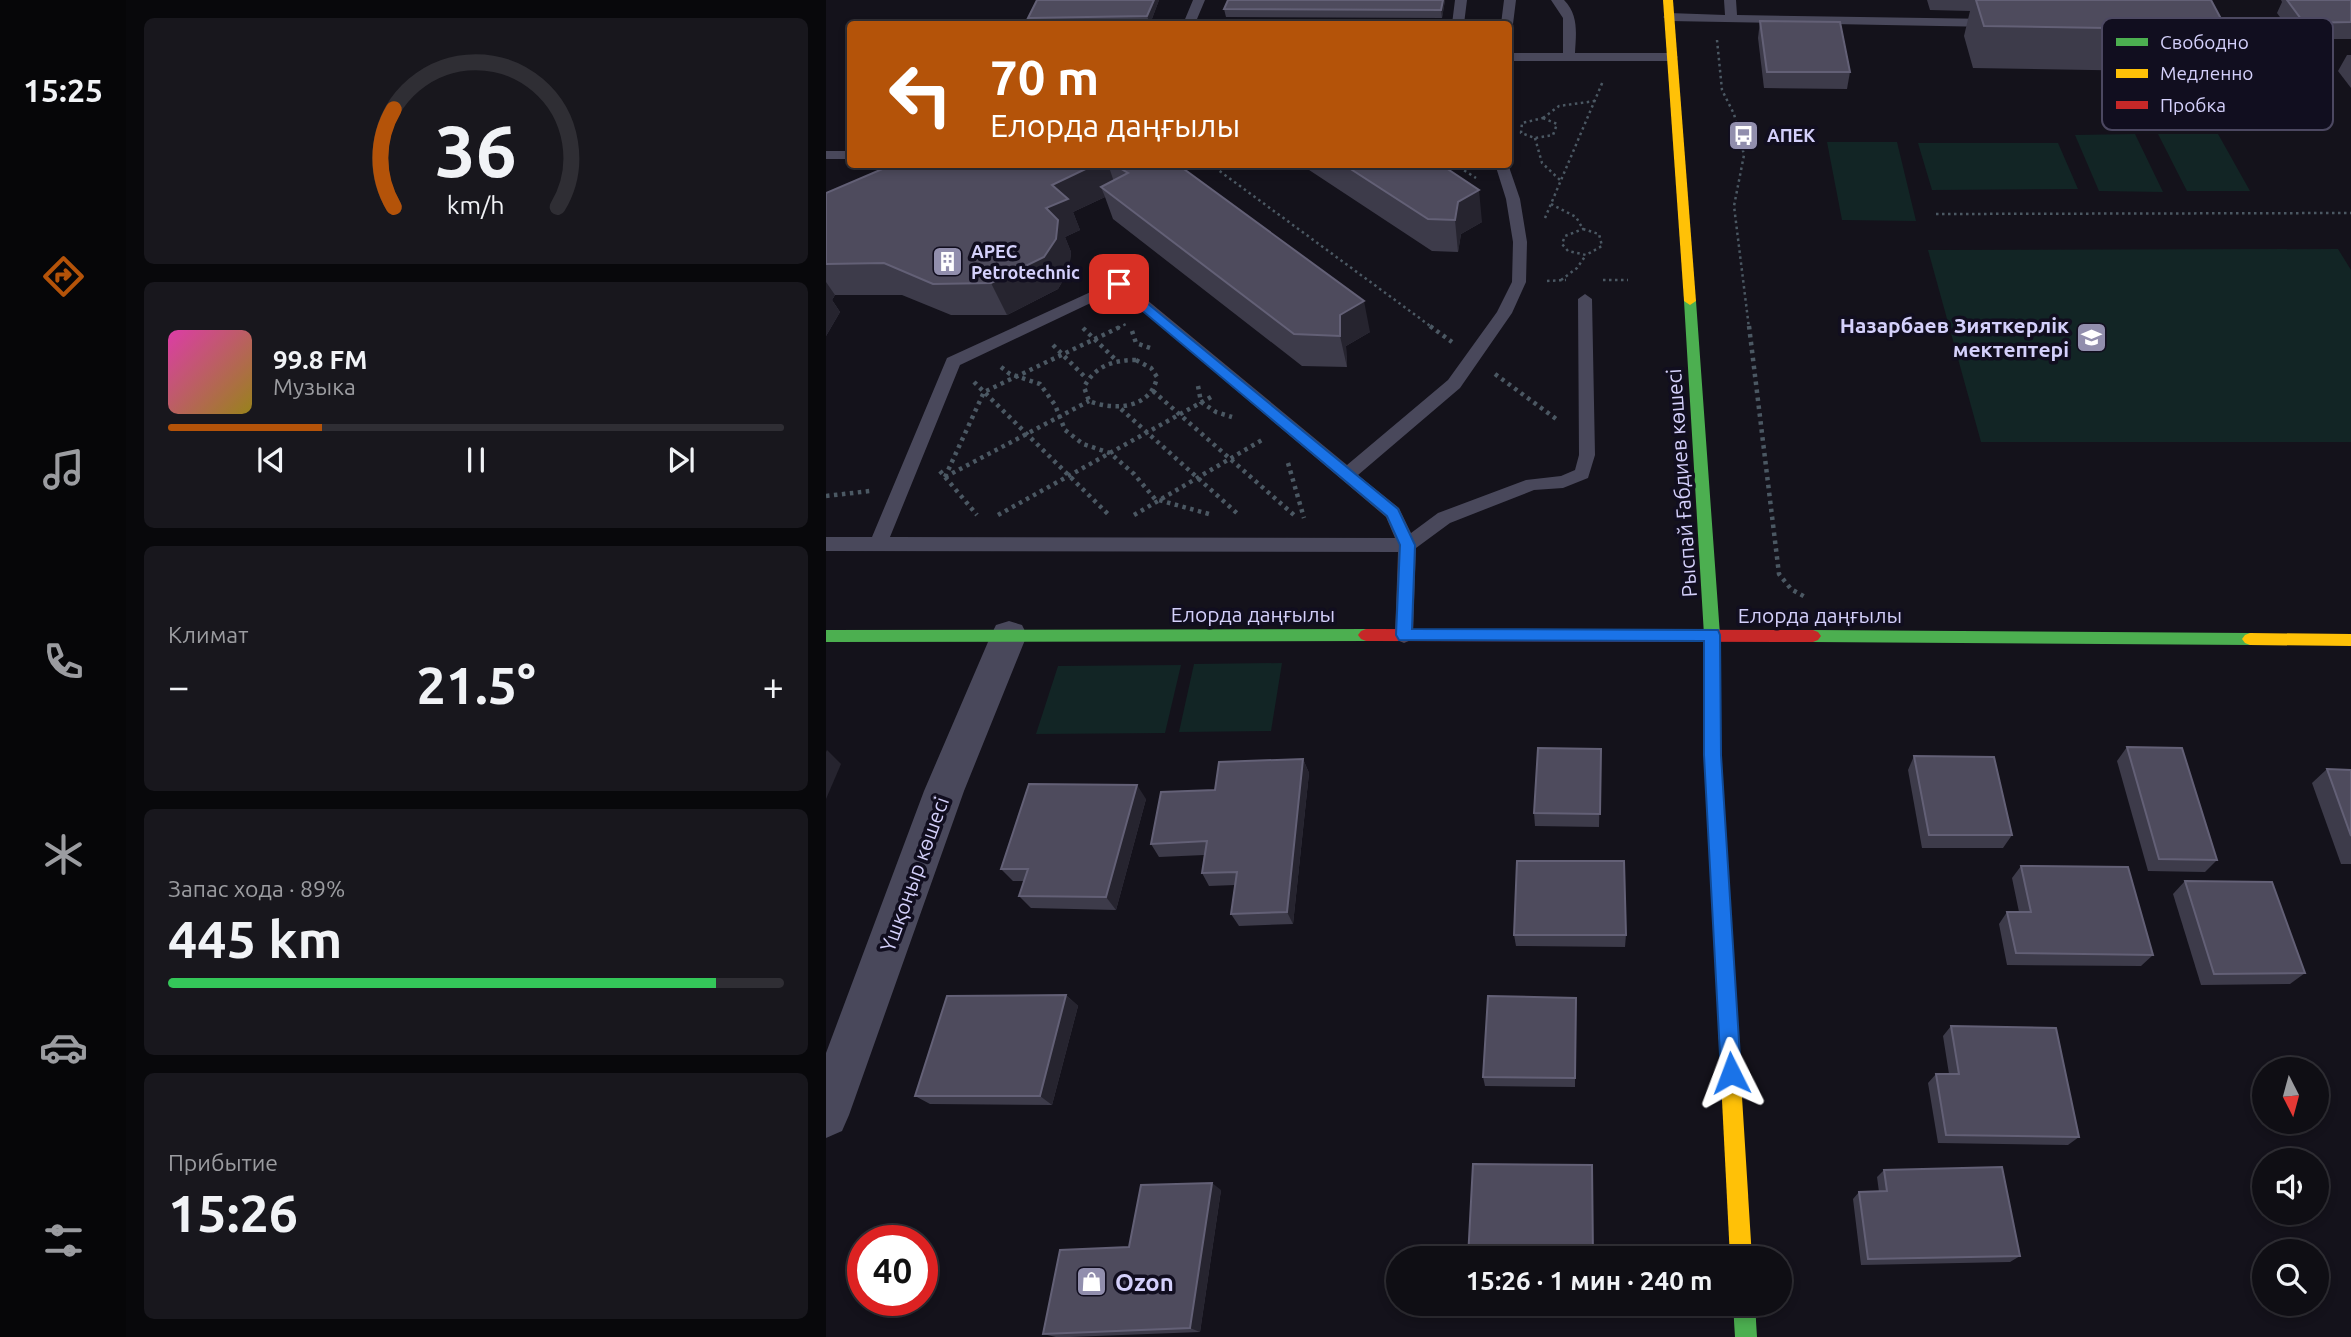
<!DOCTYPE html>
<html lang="ru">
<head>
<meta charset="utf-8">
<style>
  body { margin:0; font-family:Ubuntu,sans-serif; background:#18171d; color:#f1f3f6; height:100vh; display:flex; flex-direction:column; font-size:26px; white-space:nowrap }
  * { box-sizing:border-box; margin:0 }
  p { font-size:23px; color:#9b9ca0 }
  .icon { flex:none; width:38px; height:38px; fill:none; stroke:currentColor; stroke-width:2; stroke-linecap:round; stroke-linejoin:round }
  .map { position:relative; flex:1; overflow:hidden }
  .side { display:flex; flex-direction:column; gap:18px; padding:18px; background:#08080b; width:700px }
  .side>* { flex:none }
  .top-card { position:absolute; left:21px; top:21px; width:665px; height:147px; border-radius:7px; box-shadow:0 4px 10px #0003,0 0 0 2px #2f2e34; background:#b45309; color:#fff; overflow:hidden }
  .needle { width:46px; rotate:174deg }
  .fabs { position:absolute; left:1426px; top:1057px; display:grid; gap:14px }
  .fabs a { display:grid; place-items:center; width:77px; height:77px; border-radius:50%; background:#0f0e14; box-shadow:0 4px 10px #0003,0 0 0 2px #2f2e34; font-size:35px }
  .speed { position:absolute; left:21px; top:1225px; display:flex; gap:14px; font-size:35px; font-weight:700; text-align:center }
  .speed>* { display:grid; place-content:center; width:91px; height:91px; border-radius:50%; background:#0f0e14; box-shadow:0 4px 10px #0003,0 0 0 2px #2f2e34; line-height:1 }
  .speed .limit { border:10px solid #d22; background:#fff; color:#111 }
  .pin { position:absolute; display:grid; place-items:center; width:60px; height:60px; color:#fff; margin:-30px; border-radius:14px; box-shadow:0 4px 10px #0006 }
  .me { position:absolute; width:77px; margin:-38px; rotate:357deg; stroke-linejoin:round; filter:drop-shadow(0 0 5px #0008) }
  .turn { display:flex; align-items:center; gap:24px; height:147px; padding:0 28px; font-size:32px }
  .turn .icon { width:91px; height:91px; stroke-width:2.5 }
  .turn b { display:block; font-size:49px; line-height:60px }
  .big { font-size:52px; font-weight:700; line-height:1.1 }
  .side .card { flex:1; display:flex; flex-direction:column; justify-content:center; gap:10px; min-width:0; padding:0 24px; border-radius:10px; background:#18171d }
  .side .dial { align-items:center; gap:0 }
  .dial svg { height:182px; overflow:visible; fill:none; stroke:#2f2e34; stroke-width:7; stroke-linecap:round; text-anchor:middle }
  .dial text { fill:#f1f3f6; stroke:none }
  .song { display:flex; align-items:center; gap:21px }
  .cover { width:84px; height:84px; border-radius:10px; background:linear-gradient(135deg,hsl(320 70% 55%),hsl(50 70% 35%)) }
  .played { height:7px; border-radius:4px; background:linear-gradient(90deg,#b45309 25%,#2f2e34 25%) }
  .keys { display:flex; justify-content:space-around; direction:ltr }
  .heat { display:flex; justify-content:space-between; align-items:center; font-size:38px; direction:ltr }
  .charge { height:10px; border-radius:5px; background:linear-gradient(90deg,#34c759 89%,#2f2e34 0) }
  .trip { position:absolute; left:560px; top:1246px; width:406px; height:70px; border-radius:35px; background:#0f0e14; box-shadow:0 4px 10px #0003,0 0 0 2px #2f2e34; font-weight:700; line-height:70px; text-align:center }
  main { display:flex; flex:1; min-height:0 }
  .tab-bar { display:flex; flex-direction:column; width:126px; justify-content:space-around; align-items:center; background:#060608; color:#9b9ca0 }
  .tab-bar .icon { width:49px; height:49px }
  .tab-bar .active { color:#b45309 }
  .tab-bar b { font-size:32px; color:#f1f3f6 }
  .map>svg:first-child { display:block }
  .green { fill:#122525 }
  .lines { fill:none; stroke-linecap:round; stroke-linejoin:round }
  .path-far1 { stroke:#4b5863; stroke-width:2.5; stroke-dasharray:2.5 3.5; stroke-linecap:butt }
  .path { stroke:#4b5863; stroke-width:4.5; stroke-dasharray:3.5 4.5; stroke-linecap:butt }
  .lane { fill:#49485b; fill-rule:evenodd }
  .street { fill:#49485b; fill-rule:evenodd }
  .fast { fill:#4caf50; fill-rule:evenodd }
  .slow { fill:#ffc107; fill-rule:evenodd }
  .jam { fill:#c62828; fill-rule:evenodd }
  .wall { fill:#3d3b4a }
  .shaded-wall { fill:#26242f }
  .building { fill:#4e4b5d; stroke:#636076; stroke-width:2 }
  .route { fill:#1a73e8; stroke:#114b97; stroke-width:2 }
  .labels { text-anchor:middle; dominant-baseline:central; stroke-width:7; stroke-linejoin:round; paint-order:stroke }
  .far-poi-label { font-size:18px; font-weight:bold; fill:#d4d0fb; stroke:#110e1f; text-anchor:start }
  .poi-label { font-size:21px; font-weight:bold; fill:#d4d0fb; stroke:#110e1f; text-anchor:end }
  .street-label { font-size:21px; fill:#d4d0fb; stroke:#110e1f }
  .near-poi-label { font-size:24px; font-weight:bold; fill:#d4d0fb; stroke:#110e1f; text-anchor:start }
  .key { fill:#110e1f; stroke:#4c4861; stroke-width:2 }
  .key-label { font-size:19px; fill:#d4d0fb }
</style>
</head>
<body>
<main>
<nav class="tab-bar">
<b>15:25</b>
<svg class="icon active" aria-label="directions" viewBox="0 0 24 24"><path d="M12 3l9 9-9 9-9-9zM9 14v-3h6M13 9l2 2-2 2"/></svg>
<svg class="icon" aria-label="music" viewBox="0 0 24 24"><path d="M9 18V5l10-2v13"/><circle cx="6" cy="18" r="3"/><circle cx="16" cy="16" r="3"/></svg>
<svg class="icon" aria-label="phone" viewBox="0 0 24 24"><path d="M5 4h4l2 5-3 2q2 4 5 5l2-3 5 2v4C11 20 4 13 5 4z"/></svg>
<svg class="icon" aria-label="climate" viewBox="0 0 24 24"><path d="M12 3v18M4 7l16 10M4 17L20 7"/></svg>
<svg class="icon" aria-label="car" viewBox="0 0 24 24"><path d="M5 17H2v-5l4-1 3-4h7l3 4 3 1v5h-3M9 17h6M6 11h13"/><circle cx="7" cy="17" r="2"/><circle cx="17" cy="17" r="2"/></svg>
<svg class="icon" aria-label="filters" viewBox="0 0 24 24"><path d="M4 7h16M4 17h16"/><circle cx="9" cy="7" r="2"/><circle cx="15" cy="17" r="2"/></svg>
</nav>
<section class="side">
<div class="card dial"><svg viewBox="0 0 100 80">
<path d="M14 69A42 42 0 1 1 86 69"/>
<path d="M14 69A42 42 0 0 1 14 26" stroke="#b45309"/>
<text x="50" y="56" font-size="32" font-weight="700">36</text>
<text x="50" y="72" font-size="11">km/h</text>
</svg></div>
<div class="card">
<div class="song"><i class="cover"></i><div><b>99.8 FM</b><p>Музыка</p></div></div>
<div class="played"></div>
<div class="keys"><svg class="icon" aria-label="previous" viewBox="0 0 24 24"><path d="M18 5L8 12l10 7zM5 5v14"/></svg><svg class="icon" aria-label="pause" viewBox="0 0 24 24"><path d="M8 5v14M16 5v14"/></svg><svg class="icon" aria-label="next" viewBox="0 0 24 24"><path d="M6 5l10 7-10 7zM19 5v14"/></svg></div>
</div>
<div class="card"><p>Климат</p>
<div class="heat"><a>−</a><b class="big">21.5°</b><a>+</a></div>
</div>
<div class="card"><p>Запас хода · 89%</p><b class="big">445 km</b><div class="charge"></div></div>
<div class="card"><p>Прибытие</p><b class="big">15:26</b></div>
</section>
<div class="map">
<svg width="1525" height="1337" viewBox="0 0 1525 1337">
  <rect width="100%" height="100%" fill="#14121b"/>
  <g class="green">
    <path d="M1309,134L1337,192L1273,191L1249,135Z"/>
    <path d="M1332,134H1392L1424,191H1361Z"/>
    <path d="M1001,142H1071L1090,221L1016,220Z"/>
    <path d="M1092,143H1232L1252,189L1106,190Z"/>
    <path d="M1512,249L1525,270V442H1155L1102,250Z"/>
    <path d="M456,663L445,731L353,732L368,664Z"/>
    <path d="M355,665L339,733L210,734L232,666Z"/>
  </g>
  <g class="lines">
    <g class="path-far1">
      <path d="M891,40L896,90L908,114L918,155L908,206L923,328"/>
      <path d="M717,118L731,124L727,135L709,138L695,133L696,123Z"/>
      <path d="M717,118L733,106L769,101"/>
      <path d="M709,138L716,163L735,181"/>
      <path d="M384,164L607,328"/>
      <path d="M628,164L650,178"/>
      <path d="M725,204L750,217L757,229"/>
      <path d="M1110,214L1525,213"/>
      <path d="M719,218L777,81"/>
      <path d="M757,229L773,234L776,246L760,255L742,251L736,244L739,236Z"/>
      <path d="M735,280L751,268L760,255"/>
      <path d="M777,280H802"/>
      <path d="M721,281L740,280"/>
      <path d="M292,328L300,324"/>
    </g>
    <g class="path">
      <path d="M604,326L626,342"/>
      <path d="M923,326L953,574L965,589L981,598"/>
      <path d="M257,328L291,361"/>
      <path d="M306,331L310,343L327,349"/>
      <path d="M227,345L261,379"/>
      <path d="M310,360L325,368L331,377C325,409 288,411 263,401L258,387C269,366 287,360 310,360Z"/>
      <path d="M175,367L184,374L214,384L229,405L239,430L257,444L284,453L308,474L329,499L383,514"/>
      <path d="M669,374L733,421"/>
      <path d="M148,382L284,516"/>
      <path d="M372,386L375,402L390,412L406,417"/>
      <path d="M327,391L468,515"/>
      <path d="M295,409L413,515"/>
      <path d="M462,463L478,518"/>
      <path d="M114,471L151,515"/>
      <path d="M119,477L158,392L296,326"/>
      <path d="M119,477L263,401"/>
      <path d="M0,496L44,491"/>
      <path d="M172,515L385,397"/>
      <path d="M308,515L436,440"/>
    </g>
    <g class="lane">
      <path d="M367,0H379L371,19L590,20L596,24H357Z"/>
      <path d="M629,0H641L638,24H626Z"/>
      <path d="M678,0H690L687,24L682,27V24H675Z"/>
      <path d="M725,0H738C753,15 750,34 749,53H846L852,57L846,61H682V53H737V18Z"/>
      <path d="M898,0H910L911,15L1167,19L1173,23L1167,27L843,21L837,17L843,13L899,15Z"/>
      <rect x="0" y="151" width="24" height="8"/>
      <path d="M669,164H682L694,199L701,242L700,282L686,313L634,388L532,475L573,508L585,533L612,513L700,480L735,476L749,470L753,455L752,299L759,294L766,299L769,455L762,478L737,488L708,490L624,523L590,548L587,635L585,640L578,643L571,640L569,635L572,552L0,551V537H46L121,358L293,279L298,281L521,465L622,380L671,312L686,282L687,242L680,199ZM292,290L560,517L569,538L64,537L134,365Z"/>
    </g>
    <path class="street" d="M183,621L196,625L201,635L138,791L23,1115L16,1131L0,1138V1053L98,791L165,635L170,625Z"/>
    <g class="fast">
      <path d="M864,297L870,301L894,635L895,755L904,903L901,909L895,911L889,909L886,903L879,755L878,635L858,301Z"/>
      <path d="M540,629L545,631L548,635L545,639L540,641L0,642V630Z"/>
      <path d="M987,630L1424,633L1429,635L1432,639L1429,643L1424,645L987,642L982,640L979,636L982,632Z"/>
      <path d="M907,1304H929L931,1337H909Z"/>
    </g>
    <g class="slow">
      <path d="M837,0H847L870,301L864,305L858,301Z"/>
      <path d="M1424,633L1525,634V646L1424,645L1419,643L1416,639L1419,635Z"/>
      <path d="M895,895L901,897L904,903L926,1258H904L886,903L889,897Z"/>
    </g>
    <path class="jam" d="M540,629L987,630L992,632L995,636L992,640L987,642L540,641L535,639L532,635L535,631Z"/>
  </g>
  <g class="wall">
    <path d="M211,0H333L324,24H204L202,18Z"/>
    <path d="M402,0H619L616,18L400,17L398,9Z"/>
    <path d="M1101,0H1385L1401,30L1383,72L1147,68L1138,36L1144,11L1104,10Z"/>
    <path d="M1455,0H1525V39H1470L1451,13L1456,2Z"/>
    <path d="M934,21L1024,72L1021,89L938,88L932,38Z"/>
    <path d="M1521,55H1525V88L1512,71Z"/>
    <path d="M1421,76L1498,100L1489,117L1428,116L1414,92Z"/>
    <path d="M68,164H351L544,332L520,346L521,367L476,366L287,219L279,197L247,212L254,230L239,237L245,252L243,270L232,289L181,315H125L76,295H9L6,300L14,312L0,336V193Z"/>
    <path d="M474,164H614L656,222L635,234L632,252L606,251Z"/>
    <path d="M1301,747L1391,860L1379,872L1322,871L1291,761Z"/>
    <path d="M775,749L773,827L709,826L708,813Z"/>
    <path d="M1088,756L1186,835L1177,848H1096L1082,770Z"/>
    <path d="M477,759L483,773L467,924L413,926L405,914L409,885L383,886L376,873L378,855L333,857L325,844L389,790Z"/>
    <path d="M1501,769L1525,770V864H1515L1486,783Z"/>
    <path d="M320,799L290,910L205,908L193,896L198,881H187L175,869Z"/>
    <path d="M1195,866L1327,955L1315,966L1181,965L1173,924L1181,912H1193L1186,878Z"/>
    <path d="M1359,881L1479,973L1464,984L1375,985L1347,894Z"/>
    <path d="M688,935H800L799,947L690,946Z"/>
    <path d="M240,995L252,1006L226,1105L104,1104L89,1096Z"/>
    <path d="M750,998L749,1087L659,1086L657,1077Z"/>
    <path d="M1125,1026L1253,1137L1242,1145L1112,1143L1102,1083L1110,1074H1123L1117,1036Z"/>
    <path d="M1058,1170L1194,1256L1184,1262L1035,1265L1027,1199L1033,1192H1053L1051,1177Z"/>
    <path d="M395,1190L374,1332L244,1337H230L217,1334L303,1247Z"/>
  </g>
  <g class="shaded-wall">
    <path d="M328,0H333L324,24L321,16Z"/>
    <path d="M617,0H619L616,18L615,10Z"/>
    <path d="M270,164H282L291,191L275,187L279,197L247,212L254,230L239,237L245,252L243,270L232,289L181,315L165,283L220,208L226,185Z"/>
    <path d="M653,190L656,222L635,234L632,252L629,220L632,202Z"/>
    <path d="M0,282L9,295L6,300L14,312L0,336Z"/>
    <path d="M538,301L544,332L520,346L521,367L514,336V315Z"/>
    <path d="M1,750L15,764L0,799V752Z"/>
    <path d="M477,759L483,773L467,924L461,912Z"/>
    <path d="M311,785L320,799L290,910L280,897Z"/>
    <path d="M240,995L252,1006L226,1105L214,1096Z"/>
    <path d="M386,1183L395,1190L374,1332L364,1328Z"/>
  </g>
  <g class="building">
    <path d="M211,0H328L321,16L202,18Z"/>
    <path d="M402,0H617L615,10L398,9Z"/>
    <path d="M1150,0H1385L1401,30L1158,26Z"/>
    <path d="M1461,0H1525V22L1478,23Z"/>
    <path d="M934,21L1014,22L1024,72H941Z"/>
    <path d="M68,164H270L226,185L242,199L220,208L232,220L230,239L218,257L165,283L107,284L58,263L0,264V193Z"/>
    <path d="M287,164H351L538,301L514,315V336L468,334L275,187L302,173Z"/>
    <path d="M517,164H614L653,190L632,202L629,220L602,219Z"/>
    <path d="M1301,747L1356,748L1391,860L1333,859Z"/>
    <path d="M712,748L775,749L774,814L708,813Z"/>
    <path d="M1088,756L1168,757L1186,835H1103Z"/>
    <path d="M477,759L461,912L405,914L411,872L376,873L381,841L325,844L335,792L389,790L393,762Z"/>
    <path d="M1501,769L1525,770V836Z"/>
    <path d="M203,784L311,785L280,897L193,896L202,869H175Z"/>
    <path d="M691,861H798L800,935H688Z"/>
    <path d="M1195,866L1302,867L1327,955L1190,953L1181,912H1205Z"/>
    <path d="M1359,881L1446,882L1479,973L1388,974Z"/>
    <path d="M240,995L214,1096H89L121,996Z"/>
    <path d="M662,996L750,998L749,1078L657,1077Z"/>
    <path d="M1125,1026L1230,1028L1253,1137L1120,1135L1110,1074H1133Z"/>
    <path d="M647,1164L766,1165L767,1258H642Z"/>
    <path d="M1176,1167L1194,1256L1042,1259L1033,1192L1061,1191L1058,1170Z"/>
    <path d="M386,1183L364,1328L217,1334L234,1250L303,1247L315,1185Z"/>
  </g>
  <path class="route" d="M293,280L572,509L589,545L586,629L892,630L894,635L895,755L915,1073L912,1080L905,1083L898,1080L895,1073L878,755V641L573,640L570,635L574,545L561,516L288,287L287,284Z"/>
  <defs>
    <symbol id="bus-square" viewBox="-11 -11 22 22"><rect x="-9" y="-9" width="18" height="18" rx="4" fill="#918ead" stroke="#110e1f"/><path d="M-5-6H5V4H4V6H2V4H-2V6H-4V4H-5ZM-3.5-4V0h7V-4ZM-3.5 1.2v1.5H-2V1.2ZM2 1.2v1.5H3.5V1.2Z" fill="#fff"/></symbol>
    <symbol id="building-square" viewBox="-11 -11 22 22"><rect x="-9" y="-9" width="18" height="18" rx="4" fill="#918ead" stroke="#110e1f"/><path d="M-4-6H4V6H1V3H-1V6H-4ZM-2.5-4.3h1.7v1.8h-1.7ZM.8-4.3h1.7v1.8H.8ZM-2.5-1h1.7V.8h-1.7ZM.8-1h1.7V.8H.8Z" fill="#fff"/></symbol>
    <symbol id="school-square" viewBox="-11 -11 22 22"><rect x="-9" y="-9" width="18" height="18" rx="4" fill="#918ead" stroke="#110e1f"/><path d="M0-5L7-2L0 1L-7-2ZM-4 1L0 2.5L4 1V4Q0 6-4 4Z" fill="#fff"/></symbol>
    <symbol id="shop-square" viewBox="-11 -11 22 22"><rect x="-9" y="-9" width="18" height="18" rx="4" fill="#918ead" stroke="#110e1f"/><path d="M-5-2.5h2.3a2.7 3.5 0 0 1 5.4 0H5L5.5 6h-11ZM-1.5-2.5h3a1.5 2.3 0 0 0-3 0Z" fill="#fff"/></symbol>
  </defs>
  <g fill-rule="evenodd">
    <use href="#bus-square" x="900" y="118" width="35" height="35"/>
    <use href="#building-square" x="104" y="244" width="35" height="35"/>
    <use href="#school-square" x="1248" y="320" width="35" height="35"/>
    <use href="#shop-square" x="248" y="1264" width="35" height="35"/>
  </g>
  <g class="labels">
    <g class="far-poi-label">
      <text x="941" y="135">АПЕК</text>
      <text x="145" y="251">APEC<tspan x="145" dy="21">Petrotechnic</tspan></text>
    </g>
    <g class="poi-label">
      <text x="1243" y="325">Назарбаев Зияткерлік<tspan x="1243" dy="24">мектептері</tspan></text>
    </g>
    <g class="street-label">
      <text transform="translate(855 483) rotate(-94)">Рыспай Ғабдиев көшесі</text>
      <text x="427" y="614">Елорда даңғылы</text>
      <text x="994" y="615">Елорда даңғылы</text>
      <text transform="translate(88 874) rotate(-70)">Үшқоңыр көшесі</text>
    </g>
    <g class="near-poi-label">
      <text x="289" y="1282">Ozon</text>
    </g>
  </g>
  <rect x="1276" y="18" width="231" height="112" rx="10" class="key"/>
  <rect x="1290" y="38" width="32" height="8" fill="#4caf50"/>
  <rect x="1290" y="69" width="32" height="9" fill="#ffc107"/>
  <rect x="1290" y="101" width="32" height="8" fill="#c62828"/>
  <g class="key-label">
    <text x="1334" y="49">Свободно</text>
    <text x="1334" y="80">Медленно</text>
    <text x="1334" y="112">Пробка</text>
  </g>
</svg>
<div class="fabs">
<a><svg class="needle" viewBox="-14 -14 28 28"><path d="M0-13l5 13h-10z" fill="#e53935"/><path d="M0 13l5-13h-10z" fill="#9b9ca0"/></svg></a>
<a><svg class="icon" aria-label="sound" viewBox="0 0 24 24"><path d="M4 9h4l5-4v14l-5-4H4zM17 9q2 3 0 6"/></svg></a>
<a><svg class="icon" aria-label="search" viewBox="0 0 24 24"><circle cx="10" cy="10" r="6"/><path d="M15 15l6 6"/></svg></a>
</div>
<div class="speed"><div class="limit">40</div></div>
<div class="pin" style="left:293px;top:284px;background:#d93025"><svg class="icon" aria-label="arrive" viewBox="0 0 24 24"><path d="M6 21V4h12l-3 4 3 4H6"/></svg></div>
<svg class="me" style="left:905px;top:1073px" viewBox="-20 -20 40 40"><path d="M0-17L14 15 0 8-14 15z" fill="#1a73e8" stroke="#fff" stroke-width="4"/></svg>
<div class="trip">15:26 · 1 мин · 240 m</div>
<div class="top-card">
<div class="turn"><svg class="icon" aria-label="left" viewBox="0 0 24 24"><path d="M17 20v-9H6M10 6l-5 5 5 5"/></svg><div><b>70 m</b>Елорда даңғылы</div></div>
</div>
</div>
</main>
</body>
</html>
